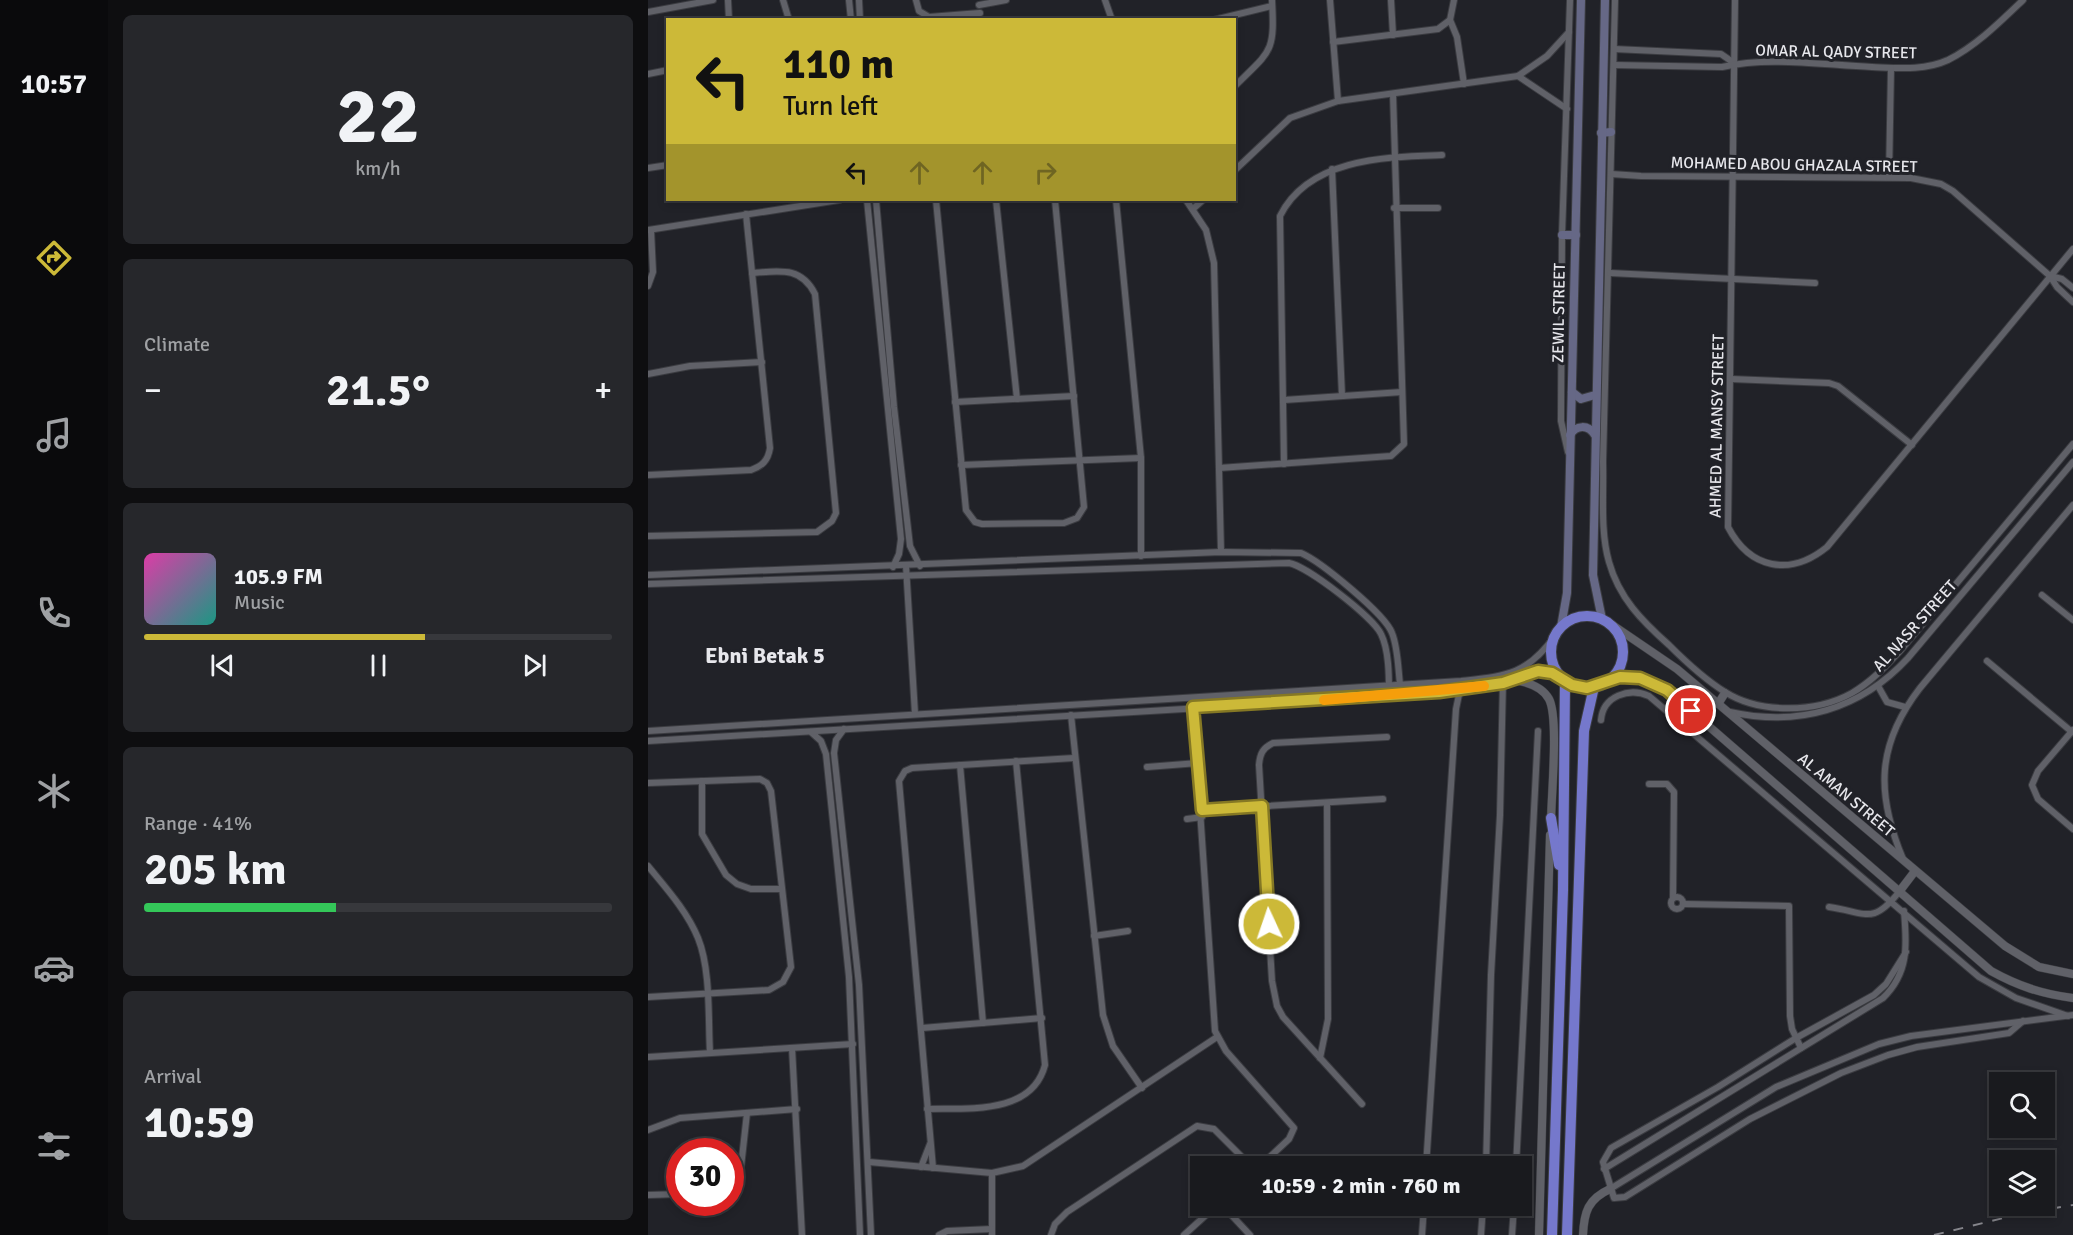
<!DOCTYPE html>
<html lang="en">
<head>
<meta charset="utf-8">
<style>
  body { margin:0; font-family:Signika,sans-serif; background:#26272b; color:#f1f3f6; height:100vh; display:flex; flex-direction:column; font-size:22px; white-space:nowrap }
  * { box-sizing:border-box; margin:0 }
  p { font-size:20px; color:#9fa1a4 }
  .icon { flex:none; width:33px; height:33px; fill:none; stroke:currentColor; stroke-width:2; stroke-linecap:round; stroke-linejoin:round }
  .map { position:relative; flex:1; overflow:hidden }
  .sheet { display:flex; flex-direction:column; gap:15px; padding:15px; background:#0e0e10; width:540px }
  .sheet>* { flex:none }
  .hud { position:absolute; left:18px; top:18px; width:570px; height:183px; border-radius:0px; box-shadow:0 3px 9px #0003,0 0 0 2px #37383c; background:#ccb938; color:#111; overflow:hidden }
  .tools { position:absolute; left:1341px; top:1072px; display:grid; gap:12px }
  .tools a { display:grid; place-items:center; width:66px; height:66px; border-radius:0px; background:#191a1e; box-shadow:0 3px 9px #0003,0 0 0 2px #37383c; font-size:30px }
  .speed { position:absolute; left:18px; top:1138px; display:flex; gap:12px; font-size:30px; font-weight:700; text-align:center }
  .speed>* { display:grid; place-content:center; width:78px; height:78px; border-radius:50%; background:#191a1e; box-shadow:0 3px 9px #0003,0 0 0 2px #37383c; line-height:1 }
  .speed .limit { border:9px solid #d22; background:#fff; color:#111 }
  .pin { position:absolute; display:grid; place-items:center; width:51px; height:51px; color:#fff; margin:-26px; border:3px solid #fff; border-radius:50%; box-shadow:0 2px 6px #0007 }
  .me { position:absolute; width:66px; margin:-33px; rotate:357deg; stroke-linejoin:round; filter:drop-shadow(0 0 4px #0008) }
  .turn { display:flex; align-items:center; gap:21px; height:126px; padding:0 18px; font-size:27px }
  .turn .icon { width:78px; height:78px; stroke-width:2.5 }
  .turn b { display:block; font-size:42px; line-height:51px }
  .lanes { display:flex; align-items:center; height:57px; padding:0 18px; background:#0003; justify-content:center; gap:30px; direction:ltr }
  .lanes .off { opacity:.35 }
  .big { font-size:45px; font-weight:700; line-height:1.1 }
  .sheet .widget { flex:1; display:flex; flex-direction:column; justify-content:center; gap:9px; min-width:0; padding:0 21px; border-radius:9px; background:#26272b }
  .sheet .dial { align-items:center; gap:0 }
  .dial b { font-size:78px; line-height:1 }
  .song { display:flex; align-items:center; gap:18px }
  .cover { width:72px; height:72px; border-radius:9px; background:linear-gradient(135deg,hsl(320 70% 55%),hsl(170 70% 35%)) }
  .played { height:6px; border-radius:3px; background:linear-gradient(90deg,#ccb938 60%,#37383c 60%) }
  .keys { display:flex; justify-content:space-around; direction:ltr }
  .heat { display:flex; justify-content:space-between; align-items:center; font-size:33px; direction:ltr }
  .charge { height:9px; border-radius:4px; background:linear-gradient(90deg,#34c759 41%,#37383c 0) }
  .trip { position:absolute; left:542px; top:1156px; width:342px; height:60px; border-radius:0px; background:#191a1e; box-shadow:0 3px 9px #0003,0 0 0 2px #37383c; font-weight:700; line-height:60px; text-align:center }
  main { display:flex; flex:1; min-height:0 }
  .tabs { display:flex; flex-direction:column; width:108px; justify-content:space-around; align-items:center; background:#0a0a0c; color:#9fa1a4 }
  .tabs .icon { width:42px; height:42px }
  .tabs .selected { color:#ccb938 }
  .tabs b { font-size:27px; color:#f1f3f6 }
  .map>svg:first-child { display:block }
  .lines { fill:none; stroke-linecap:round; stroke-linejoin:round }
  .minor-casing { stroke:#3b3c41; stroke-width:8 }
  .tertiary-casing { stroke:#3b3c41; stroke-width:9 }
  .secondary-casing { stroke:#3b3c41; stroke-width:10 }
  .motorway-casing { stroke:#3b3c41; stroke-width:12 }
  .minor { stroke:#606168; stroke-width:6 }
  .tertiary { stroke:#606168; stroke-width:8 }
  .secondary { stroke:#666886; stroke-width:8 }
  .motorway { stroke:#7578cc; stroke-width:10 }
  .rail { stroke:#85858b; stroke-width:2; stroke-dasharray:10 10; stroke-linecap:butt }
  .route-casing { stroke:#857824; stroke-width:15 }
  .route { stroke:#ccb938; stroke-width:10 }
  .slow { stroke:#f59e0b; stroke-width:10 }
  .labels { text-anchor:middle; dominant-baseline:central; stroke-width:6; stroke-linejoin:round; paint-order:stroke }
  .street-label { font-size:16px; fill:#e7e7ec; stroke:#212228 }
  .district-label { font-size:22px; font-weight:bold; fill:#e7e7ec; stroke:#212228 }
</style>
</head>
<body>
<main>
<nav class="tabs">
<b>10:57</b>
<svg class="icon selected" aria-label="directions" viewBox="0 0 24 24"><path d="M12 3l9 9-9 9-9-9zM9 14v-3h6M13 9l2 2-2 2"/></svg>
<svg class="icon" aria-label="music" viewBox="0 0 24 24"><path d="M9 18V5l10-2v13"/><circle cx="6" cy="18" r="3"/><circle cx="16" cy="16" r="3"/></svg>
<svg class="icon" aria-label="phone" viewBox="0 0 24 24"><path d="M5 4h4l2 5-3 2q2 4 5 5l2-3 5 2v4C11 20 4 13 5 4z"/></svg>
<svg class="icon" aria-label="climate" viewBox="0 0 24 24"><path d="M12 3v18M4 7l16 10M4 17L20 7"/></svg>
<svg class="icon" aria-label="car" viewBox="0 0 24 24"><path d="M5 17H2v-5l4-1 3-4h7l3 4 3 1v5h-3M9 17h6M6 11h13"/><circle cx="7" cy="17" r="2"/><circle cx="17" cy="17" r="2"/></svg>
<svg class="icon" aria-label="filters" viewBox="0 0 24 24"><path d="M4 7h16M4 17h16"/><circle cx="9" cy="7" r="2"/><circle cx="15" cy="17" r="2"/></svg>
</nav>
<section class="sheet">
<div class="widget dial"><b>22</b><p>km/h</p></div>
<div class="widget"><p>Climate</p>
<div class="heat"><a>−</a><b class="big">21.5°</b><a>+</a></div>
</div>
<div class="widget">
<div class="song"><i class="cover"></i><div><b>105.9 FM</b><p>Music</p></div></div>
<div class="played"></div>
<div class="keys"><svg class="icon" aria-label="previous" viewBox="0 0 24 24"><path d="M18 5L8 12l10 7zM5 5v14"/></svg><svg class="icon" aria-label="pause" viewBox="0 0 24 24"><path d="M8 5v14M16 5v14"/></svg><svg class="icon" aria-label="next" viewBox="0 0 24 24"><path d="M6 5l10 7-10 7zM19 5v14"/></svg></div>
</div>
<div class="widget"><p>Range · 41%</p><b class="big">205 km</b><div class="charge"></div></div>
<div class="widget"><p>Arrival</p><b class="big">10:59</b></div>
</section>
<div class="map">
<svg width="1425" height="1235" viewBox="0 0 1425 1235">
  <rect width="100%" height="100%" fill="#212228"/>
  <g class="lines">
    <defs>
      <g id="minor">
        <path d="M80,0L81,20"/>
        <path d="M135,0L141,20"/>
        <path d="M201,0L203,20"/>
        <path d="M211,0L212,20"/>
        <path d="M268,0L271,11L281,17L332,13"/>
        <path d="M457,0L464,20"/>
        <path d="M682,0L690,101"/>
        <path d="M743,0L745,35"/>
        <path d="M967,0L955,462C956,494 952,531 961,562C971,598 994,621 1021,645C1038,662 1056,679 1077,692C1112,714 1168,713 1204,693C1223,682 1237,667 1252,651L1425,444"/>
        <path d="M1087,0L1080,527C1102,569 1142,577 1179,547L1425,249"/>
        <path d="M331,5L358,0"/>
        <path d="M0,12L65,0"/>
        <path d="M566,20L624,6"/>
        <path d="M802,20L809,37L816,84"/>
        <path d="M685,42L790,29L802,20L806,0"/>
        <path d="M966,49L1073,54L1086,63"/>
        <path d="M966,65L1074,67C1121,56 1175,65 1224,67C1249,68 1276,71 1300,60C1328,46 1352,22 1375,0"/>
        <path d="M0,74L20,70"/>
        <path d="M870,76L919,109"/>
        <path d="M586,87C623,50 627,54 624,0"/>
        <path d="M0,168L20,165"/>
        <path d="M684,169L694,396"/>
        <path d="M586,171L642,118L690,101L870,76L899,56L921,32"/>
        <path d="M963,174L993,176L1263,178L1293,184L1305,191L1402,276L1409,287L1425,302"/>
        <path d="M1241,177L1243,68"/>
        <path d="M219,200L253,539L251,554L245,567"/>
        <path d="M228,200L246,407L262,546L272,566"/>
        <path d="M288,200L318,510L327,522L334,524L416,523L429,518L436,507L407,200"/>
        <path d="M348,200L369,399"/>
        <path d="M468,200L493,458V556"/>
        <path d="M538,200L558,230L566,263L573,552"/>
        <path d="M546,208L555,200"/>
        <path d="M746,208H790"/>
        <path d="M0,230L191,200"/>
        <path d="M962,273L1167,283"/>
        <path d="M1402,276L1414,279L1425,288"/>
        <path d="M0,286L5,272L3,230"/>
        <path d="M0,374L42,366L114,362"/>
        <path d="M1083,379L1181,383L1190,386L1264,445"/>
        <path d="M636,400L754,392"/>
        <path d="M307,402L426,396"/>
        <path d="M920,452L913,421L914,235L922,0"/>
        <path d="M636,464L632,216C661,158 738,157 794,155"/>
        <path d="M313,465L493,458"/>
        <path d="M571,468L743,456L756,444L745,94"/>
        <path d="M0,475L103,470C114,466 120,461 122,448L98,214"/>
        <path d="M0,536L169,532L184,521L188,513L167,294C153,266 131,271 104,273"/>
        <path d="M258,566L267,714"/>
        <path d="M0,575L573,552L653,553C672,561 737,614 744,633C750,648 750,668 752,684"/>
        <path d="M0,584L641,563C659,566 725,617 733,634C741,650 741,676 741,694"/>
        <path d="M1394,595L1425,620"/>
        <path d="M1339,661L1424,732"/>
        <path d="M1230,686L1239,702L1257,707"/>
        <path d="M545,707L567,1031L578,1051L646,1128L641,1139L611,1167"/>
        <path d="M1082,712C1150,727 1212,710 1260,658L1425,462"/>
        <path d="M423,715L455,1015L465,1046L494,1088"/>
        <path d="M953,720C955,696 981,687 1001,696L1331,977L1368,998L1420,1016"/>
        <path d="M196,729L188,740L186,753L211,985L223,1235"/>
        <path d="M1425,730L1390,771L1384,785L1390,799L1425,829"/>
        <path d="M0,731L813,681C857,676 879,675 906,637"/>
        <path d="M163,732L173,741L178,754L201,977L212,1235"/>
        <path d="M0,741L653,702L828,687L855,683L890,671L911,676"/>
        <path d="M312,765L335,1023"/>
        <path d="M499,767L550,763"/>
        <path d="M54,781V834L78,875L89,884L103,889H134"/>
        <path d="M0,783L112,779L119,783L123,791L143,967L135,982L121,990L0,997"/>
        <path d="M1001,784H1019L1026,792L1025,898"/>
        <path d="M554,810L735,799"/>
        <path d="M539,819L554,817"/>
        <path d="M1255,859C1228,794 1228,745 1272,688L1425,505"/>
        <path d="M0,866C18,888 39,911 50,938C63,970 60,1019 62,1053"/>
        <circle cx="1029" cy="903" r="6"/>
        <path d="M1036,904L1141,906L1142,1016L1144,1029L1153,1048"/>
        <path d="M1181,907C1218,912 1224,926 1251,892"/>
        <path d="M446,936L480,931"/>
        <path d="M1258,952L1238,984L1226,995L1148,1038L1070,1087L963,1148L955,1162L966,1198L977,1197L1102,1119L1193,1073L1240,1055L1269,1047L1361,1033L1375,1021"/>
        <path d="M274,1028L394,1018"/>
        <path d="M144,1048L154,1235"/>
        <path d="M0,1057L205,1044"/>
        <path d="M672,1058L680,1019L679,803"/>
        <path d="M714,1104L635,1017L629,1006L624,981L611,765C612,753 615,748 625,743L739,737"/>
        <path d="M279,1109C320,1108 384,1115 397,1065L368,761"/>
        <path d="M0,1130L32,1118L149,1109"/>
        <path d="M221,1162L344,1173L375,1166L569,1037"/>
        <path d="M273,1167L282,1144"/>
        <path d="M778,1167L808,709L813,685"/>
        <path d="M838,1167L843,975L852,815L855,680"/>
        <path d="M868,1167L890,731"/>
        <path d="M285,1168L251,781L257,771L264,768L426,758"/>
        <path d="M956,1169L1235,998C1261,973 1259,945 1256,911"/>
        <path d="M344,1173V1235"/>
        <path d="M82,1185L93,1167L99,1113"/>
        <path d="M962,1189L1128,1087L1231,1044L1263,1036L1425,1015"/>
        <path d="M0,1195L32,1194"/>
        <path d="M575,1206L602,1235"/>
        <path d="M291,1235L299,1231L344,1229"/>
        <path d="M403,1235L407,1224L419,1212L549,1126L566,1129L604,1167"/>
        <path d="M536,1235L568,1206"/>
        <path d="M774,1235L776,1206"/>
        <path d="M833,1235L835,1206"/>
        <path d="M864,1235L866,1206"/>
      </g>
      <g id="tertiary">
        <path d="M960,622L1029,669L1357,946L1391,967L1425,974"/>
        <path d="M963,679L992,678L1019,690L1343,971C1370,986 1394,994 1425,998"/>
        <path d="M866,680C879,682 894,686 901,699C911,718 903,798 903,823"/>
        <path d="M1070,704L1077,693"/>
        <path d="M1251,892L1267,871"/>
        <path d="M891,1235L902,835"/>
        <path d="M935,1235C936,1212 940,1199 962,1189"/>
      </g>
      <g id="secondary">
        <path d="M953,133L963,132"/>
        <path d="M914,235H928"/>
        <path d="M924,392L933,399L947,395"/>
        <path d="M922,435C928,425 940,424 947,435"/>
        <path d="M954,619L945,575L957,0"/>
        <path d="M913,627L919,593L933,0"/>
      </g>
      <g id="motorway">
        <circle cx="939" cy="652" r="36"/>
        <path d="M903,818L911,865"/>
        <path d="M904,1235L915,890L917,681"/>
        <path d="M919,1235L936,731L946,687"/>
      </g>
    </defs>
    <use href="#minor" class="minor-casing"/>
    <use href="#tertiary" class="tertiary-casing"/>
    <use href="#secondary" class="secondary-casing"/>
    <use href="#motorway" class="motorway-casing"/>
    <use href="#minor" class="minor"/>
    <use href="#tertiary" class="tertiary"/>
    <use href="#secondary" class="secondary"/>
    <use href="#motorway" class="motorway"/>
    <path class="rail" d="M1286,1235L1372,1214L1425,1205"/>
  </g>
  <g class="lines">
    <defs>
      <path id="route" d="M621,924L614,806L554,810L545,707L791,692L855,683L890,671L904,673L924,685L939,688L972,677L992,678L1019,690L1043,711"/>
    </defs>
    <use href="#route" class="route-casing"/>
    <use href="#route" class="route"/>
    <path class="slow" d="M676,700L836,686"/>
  </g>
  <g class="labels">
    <g class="street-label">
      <text transform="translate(1188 52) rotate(1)">OMAR AL QADY STREET</text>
      <text transform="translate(1146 165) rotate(1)">MOHAMED ABOU GHAZALA STREET</text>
      <text transform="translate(911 313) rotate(-89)">ZEWIL STREET</text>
      <text transform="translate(1069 426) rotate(-89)">AHMED AL MANSY STREET</text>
      <text transform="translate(1267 626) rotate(-48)">AL NASR STREET</text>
      <text transform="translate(1198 795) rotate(40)">AL AMAN STREET</text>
    </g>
    <g class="district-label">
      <text x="117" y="655">Ebni Betak 5</text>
    </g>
  </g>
</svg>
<div class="tools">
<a><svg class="icon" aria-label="search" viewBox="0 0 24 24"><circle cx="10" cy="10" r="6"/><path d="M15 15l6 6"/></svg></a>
<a><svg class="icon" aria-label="layers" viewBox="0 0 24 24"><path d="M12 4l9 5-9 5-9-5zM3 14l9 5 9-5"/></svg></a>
</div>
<div class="speed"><div class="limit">30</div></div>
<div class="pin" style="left:1043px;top:711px;background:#d93025"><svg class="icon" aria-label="arrive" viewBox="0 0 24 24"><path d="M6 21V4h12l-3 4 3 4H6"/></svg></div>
<svg class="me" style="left:621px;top:924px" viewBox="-20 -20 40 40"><circle r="17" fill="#ccb938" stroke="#fff" stroke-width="3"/><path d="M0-11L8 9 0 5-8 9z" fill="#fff"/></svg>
<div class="trip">10:59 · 2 min · 760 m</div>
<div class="hud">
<div class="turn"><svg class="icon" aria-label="left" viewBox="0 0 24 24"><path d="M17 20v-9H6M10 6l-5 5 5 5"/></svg><div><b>110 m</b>Turn left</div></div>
<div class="lanes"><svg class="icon" aria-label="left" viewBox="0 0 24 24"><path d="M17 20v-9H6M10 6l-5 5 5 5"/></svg><svg class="icon off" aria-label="ahead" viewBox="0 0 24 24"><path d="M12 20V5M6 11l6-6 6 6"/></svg><svg class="icon off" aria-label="ahead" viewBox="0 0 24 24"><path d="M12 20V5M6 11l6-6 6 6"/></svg><svg class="icon off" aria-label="right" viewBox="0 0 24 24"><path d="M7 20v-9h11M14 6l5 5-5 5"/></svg></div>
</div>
</div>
</main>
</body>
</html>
